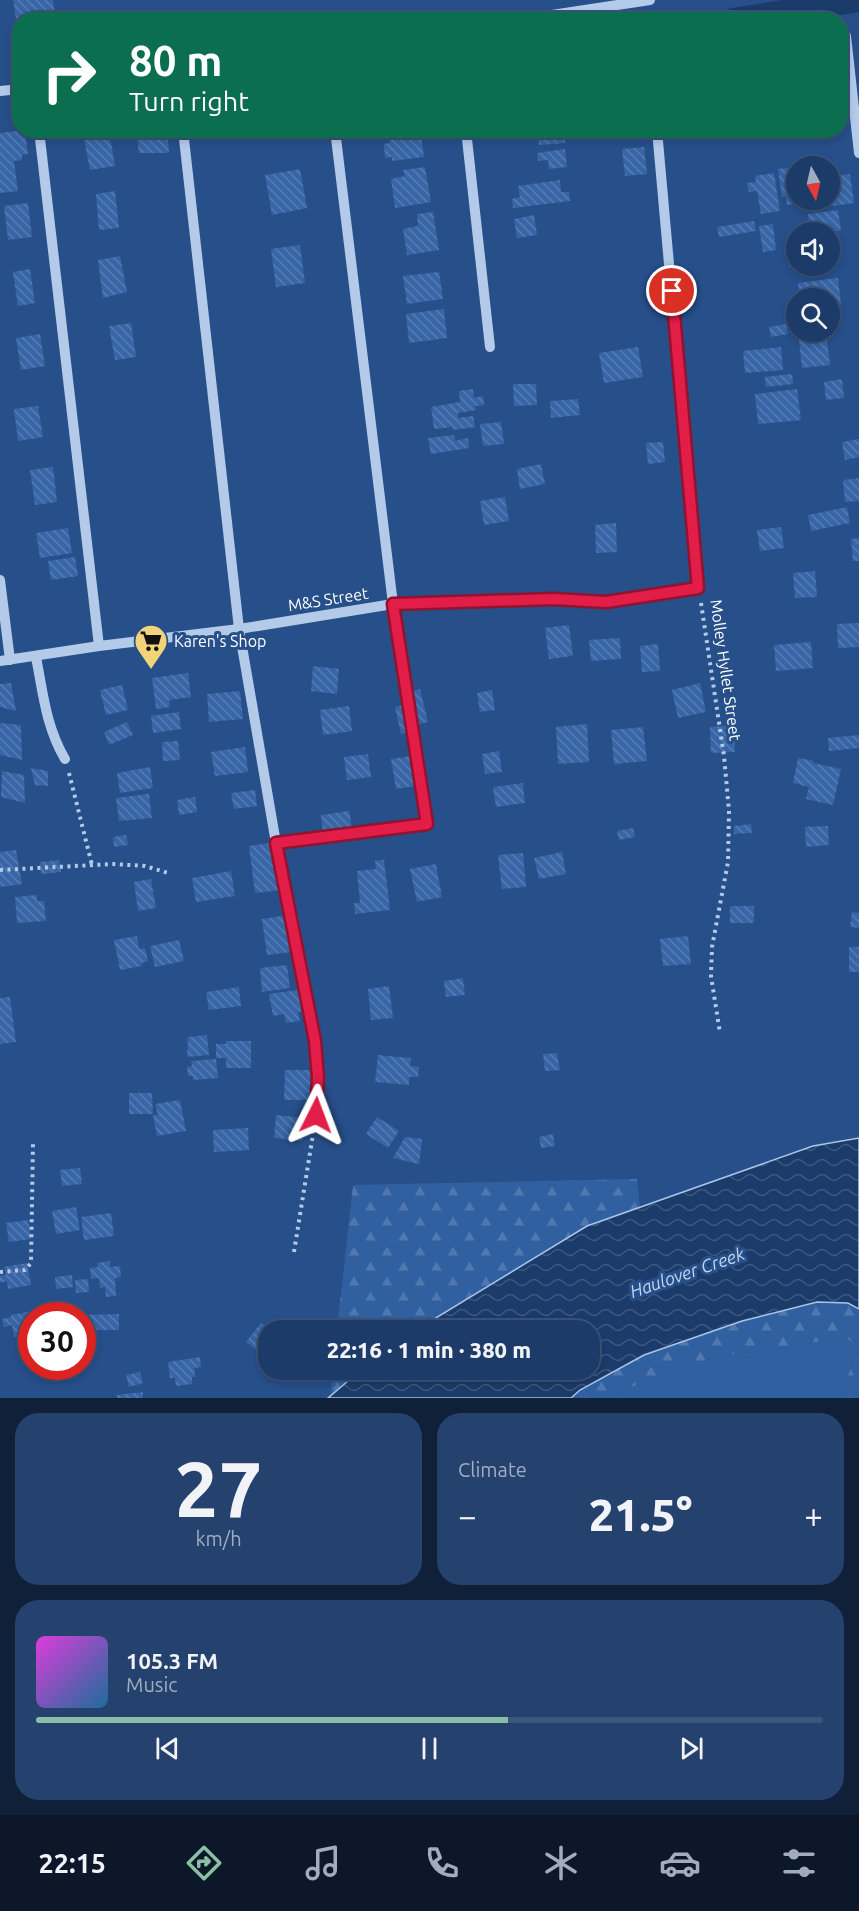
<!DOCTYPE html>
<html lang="en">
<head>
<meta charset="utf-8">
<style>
  body { margin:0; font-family:Ubuntu,sans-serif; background:#25426e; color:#f1f3f6; height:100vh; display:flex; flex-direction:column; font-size:22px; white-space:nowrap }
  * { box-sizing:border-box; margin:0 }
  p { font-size:20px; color:#a0adc0 }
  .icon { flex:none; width:33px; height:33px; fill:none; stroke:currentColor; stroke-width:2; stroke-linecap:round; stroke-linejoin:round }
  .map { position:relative; height:1398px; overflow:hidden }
  .panel { display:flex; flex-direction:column; gap:15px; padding:15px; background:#102039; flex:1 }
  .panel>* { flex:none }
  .top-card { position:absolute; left:12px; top:12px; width:836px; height:126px; border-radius:24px; box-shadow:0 3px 9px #0003,0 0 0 2px #3b557c; background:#0b6e4f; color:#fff; overflow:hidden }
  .needle { width:39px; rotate:172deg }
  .controls { position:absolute; left:786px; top:156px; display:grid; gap:12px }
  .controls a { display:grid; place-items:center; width:54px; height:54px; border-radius:50%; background:#1d3b68; box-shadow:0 3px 9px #0003,0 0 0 2px #3b557c; font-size:30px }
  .speed { position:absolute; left:18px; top:1302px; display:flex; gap:12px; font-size:30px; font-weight:700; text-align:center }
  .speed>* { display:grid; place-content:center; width:78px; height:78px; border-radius:50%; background:#1d3b68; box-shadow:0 3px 9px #0003,0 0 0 2px #3b557c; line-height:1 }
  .speed .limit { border:9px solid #d22; background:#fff; color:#111 }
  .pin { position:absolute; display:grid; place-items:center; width:51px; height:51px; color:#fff; margin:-26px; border:3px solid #fff; border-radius:50%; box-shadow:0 2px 6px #0007 }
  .me { position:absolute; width:66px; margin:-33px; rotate:3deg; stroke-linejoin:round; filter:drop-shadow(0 0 4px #0008) }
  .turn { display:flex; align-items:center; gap:21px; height:126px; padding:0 18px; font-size:27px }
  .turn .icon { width:78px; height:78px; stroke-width:2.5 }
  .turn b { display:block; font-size:42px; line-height:51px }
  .big { font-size:45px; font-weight:800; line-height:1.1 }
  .panel .card { flex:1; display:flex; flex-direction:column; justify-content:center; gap:9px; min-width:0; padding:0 21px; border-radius:24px; background:#25426e }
  .panel .dial { align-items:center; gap:0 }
  .dial b { font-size:78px; line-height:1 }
  .song { display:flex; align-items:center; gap:18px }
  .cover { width:72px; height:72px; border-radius:9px; background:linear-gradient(135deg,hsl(300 70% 55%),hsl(200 70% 35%)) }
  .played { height:6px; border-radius:3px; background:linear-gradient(90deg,#8abfa5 60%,#3b557c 60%) }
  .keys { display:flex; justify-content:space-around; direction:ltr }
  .heat { display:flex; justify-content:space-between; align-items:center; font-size:33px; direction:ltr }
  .panel .tiles { flex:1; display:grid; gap:15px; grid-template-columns:1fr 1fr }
  .card:last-child { grid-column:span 2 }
  .trip { position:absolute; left:258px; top:1320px; width:342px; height:60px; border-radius:24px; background:#1d3b68; box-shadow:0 3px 9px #0003,0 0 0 2px #3b557c; font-weight:800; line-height:60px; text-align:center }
  .tabs { display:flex; height:96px; justify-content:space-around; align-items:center; background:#0c182a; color:#a0adc0 }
  .tabs .icon { width:42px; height:42px }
  .tabs .active { color:#8abfa5 }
  .tabs b { font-size:27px; color:#f1f3f6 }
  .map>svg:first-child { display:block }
  .grass { fill:#3160a1 }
  .forest { fill:url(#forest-firs) }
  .water { fill:url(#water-waves); stroke:#a8c5ea; stroke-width:1.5 }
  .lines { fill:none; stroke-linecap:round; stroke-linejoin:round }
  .canal { stroke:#1b3b6a; stroke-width:24 }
  .building { fill:url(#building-back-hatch) }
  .path { stroke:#b4cae9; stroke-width:4; stroke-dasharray:3 4.5; stroke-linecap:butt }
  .minor { stroke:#b4cae9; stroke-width:10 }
  .route-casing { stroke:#92132f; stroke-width:15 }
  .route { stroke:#e11d48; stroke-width:10 }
  .labels { text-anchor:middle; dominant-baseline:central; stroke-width:6; stroke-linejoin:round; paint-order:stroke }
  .street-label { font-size:16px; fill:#fff; stroke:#274f8a }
  .poi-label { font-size:16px; fill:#fff; stroke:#274f8a; text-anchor:start }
  .water-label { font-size:18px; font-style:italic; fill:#c0d5f0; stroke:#274f8a }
</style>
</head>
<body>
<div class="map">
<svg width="859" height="1398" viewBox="0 0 859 1398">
  <defs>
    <pattern id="forest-firs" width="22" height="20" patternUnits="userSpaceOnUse" patternTransform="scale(1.5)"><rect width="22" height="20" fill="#3160a1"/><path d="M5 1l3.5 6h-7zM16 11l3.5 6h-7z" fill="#5078af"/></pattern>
    <pattern id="water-waves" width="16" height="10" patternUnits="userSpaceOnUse" patternTransform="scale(1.5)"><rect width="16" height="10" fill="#1b3b6a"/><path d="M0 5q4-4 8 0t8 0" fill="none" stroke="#3d5880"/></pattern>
    <pattern id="building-back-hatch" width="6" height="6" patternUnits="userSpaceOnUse" patternTransform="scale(1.5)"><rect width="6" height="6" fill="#3765a6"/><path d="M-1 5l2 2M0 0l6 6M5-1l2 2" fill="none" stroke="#557cb3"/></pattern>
  </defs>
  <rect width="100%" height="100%" fill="#274f8a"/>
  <path class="grass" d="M844,1336L859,1348L846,1380L848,1398H606L660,1375L718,1356L793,1347Z"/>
  <g class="forest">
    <path d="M637,1179L640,1207L587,1226L416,1330H337L353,1185Z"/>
    <path d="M817,1302L848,1303L859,1309V1348L844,1336L793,1347L718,1356L660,1375L606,1398H571L580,1390L644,1355L742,1321Z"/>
    <path d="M859,1349V1398H848L846,1380Z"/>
    <path d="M333,1370H361L330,1397Z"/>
  </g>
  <path class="water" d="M859,1138V1309L848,1303L817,1302L742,1321L644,1355L580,1390L571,1398H328L361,1370H590V1330H416L587,1226L813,1146Z"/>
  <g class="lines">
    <path class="canal" d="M733,20L859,0"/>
  </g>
  <g class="building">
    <path d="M13,0H53L56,20H20L18,31Z"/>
    <path d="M25,130L28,154L22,155V160L14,161L18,191L0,193V133Z"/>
    <path d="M109,130L115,166L90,170L83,134Z"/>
    <path d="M136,130H167L169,153H139Z"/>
    <path d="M408,130H420L424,157L392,161V157L385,158L384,144L390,143L388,133Z"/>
    <path d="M528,130H564L565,143L539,145L538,136L529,137Z"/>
    <path d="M597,130H636V132L598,138Z"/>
    <path d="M644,147L647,174L625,176L622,149Z"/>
    <path d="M565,149L567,167L549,169L548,160L538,161L537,153Z"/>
    <path d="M425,167L431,202L395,208L391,179L405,176L403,170Z"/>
    <path d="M796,167L798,203L787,205L786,196L782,197L778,169Z"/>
    <path d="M300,169L307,208L272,215L265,175Z"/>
    <path d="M774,173L780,211L761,214L757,191L749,192L747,183L756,182L755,176Z"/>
    <path d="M850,174L854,203L811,209L810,200H830V177Z"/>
    <path d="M560,180L561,192H569L570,201L513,208L512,199L520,197L518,186Z"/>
    <path d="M115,191L119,228L99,230L96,194Z"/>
    <path d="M28,203L32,237L8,240L4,206Z"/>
    <path d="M838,210L841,231L810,232L808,214Z"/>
    <path d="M433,212L439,250L407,255L403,229L418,226L417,214Z"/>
    <path d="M534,215L537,235L517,238L514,219Z"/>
    <path d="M754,221L756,231L719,237L717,227Z"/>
    <path d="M773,224L776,250L763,252L759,226Z"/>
    <path d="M830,235L834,262H830Z"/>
    <path d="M796,243V266L789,267L786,244Z"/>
    <path d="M300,245L305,283L276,287L271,249Z"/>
    <path d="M120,256L127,292L103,298L98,260Z"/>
    <path d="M30,269L35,303L18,306L13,272Z"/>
    <path d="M439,272L443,299L407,304L403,276Z"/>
    <path d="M838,278L841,305L830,307V298H800L798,283Z"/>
    <path d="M444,309L447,338L409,343L406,314Z"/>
    <path d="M131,323L136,357L115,360L109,326Z"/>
    <path d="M786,324L788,334L771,337L769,327Z"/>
    <path d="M798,332H826L830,365L802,368Z"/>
    <path d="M40,334L45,366L21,370L16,338Z"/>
    <path d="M638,347L643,377L604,383L599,353Z"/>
    <path d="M781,347L783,370L745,373L743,351Z"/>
    <path d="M792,374L793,384L766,387L765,377Z"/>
    <path d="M842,379L844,398L826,400L824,382Z"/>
    <path d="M513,384H536L537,405L514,406Z"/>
    <path d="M473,389L474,398L483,396L484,405L475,406L476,410L458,413V418L473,416L475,427L453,430L452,427L434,429L431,407L460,402L459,391Z"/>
    <path d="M797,389L801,420L758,424L755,394Z"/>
    <path d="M578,399L580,415L551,418L550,401Z"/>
    <path d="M38,406L43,437L18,441L14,409Z"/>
    <path d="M501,422L504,444L483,446L480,424Z"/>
    <path d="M454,435L455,441L468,438L469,448L431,454L428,438Z"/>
    <path d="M859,439V457L845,460L842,442Z"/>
    <path d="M663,442L665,462L648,464L646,443Z"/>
    <path d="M541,464L545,484L520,489L517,469Z"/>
    <path d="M53,467L57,502L35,505L30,470Z"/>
    <path d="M859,478V501L845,502L843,480Z"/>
    <path d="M505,497L509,521L484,525L480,501Z"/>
    <path d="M847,507L850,523L811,531L808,515Z"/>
    <path d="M616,523L617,552L596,553L595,525Z"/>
    <path d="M781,527L784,548L760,551L757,530Z"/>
    <path d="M68,528L72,553L40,558L36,533Z"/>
    <path d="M859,538V561H853L851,539Z"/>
    <path d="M75,557L78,576L51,580L48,561Z"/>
    <path d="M815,571L817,597L795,598L793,573Z"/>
    <path d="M859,623V647L838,648L837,624Z"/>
    <path d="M569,625L573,656L549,659L545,628Z"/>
    <path d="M620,638L621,659L591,661L589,640Z"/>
    <path d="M811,642L813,668L776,671L774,645Z"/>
    <path d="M658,644L660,671L642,672L640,646Z"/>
    <path d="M313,666L339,669L337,694L311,691Z"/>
    <path d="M188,673L191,697L169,700L170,707L156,709L152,678Z"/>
    <path d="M11,683L16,711L0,707V684Z"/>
    <path d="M700,683L706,712L678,718L672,690Z"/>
    <path d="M122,685L128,710L106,715L100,690Z"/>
    <path d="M420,689L428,722L415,725L417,730L401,734L395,707L405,705L402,693Z"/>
    <path d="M492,690L495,710L480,712L477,693Z"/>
    <path d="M240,691L243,719L209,722L207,694Z"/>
    <path d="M349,706L352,731L323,735L320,710Z"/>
    <path d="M179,712L181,729L153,733L151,716Z"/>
    <path d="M127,722L133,735L109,745L104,732Z"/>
    <path d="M0,723L21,725L22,760L0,755Z"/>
    <path d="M587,724L589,762L558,764L556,727Z"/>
    <path d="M734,725L735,752L711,753L710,727Z"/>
    <path d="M643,727L647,761L614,764L611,730Z"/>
    <path d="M859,735V748L829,751L828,738Z"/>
    <path d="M178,741L180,760L163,761L162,742Z"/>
    <path d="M245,747L248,772L215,776L211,752Z"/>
    <path d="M499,751L502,772L485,774L482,754Z"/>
    <path d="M368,754L371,777L347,780L344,757Z"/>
    <path d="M412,756L416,786L396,789L391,759Z"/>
    <path d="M798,758L814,761L813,763L841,769L833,805L806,799L809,787L793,783Z"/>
    <path d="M150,767L153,788L120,793L117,773Z"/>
    <path d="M31,768L48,771V786L35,785Z"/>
    <path d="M2,771L24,775L25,803L1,797Z"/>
    <path d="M523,783L525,803L496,807L493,787Z"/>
    <path d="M255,790L257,806L234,809L231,793Z"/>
    <path d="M149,794L152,818L119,821L116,798Z"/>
    <path d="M195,797L197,812L179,815L177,800Z"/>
    <path d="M349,811L352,827L323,832L321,815Z"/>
    <path d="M751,824L752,833L734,834V826Z"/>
    <path d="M828,826L829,845L806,847L805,827Z"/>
    <path d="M633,828L635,837L619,840L617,831Z"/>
    <path d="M126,835L128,845L114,847L113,837Z"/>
    <path d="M278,842L284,890L255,893L249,846Z"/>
    <path d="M16,850L22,884L0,887V852Z"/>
    <path d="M562,852L566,874L539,879L534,858Z"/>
    <path d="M523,853L526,887L502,889L498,855Z"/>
    <path d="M59,860L61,872L41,874L40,862Z"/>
    <path d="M384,860L390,910L355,914L354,903H360L357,871L376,869L375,861Z"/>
    <path d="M436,864L442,897L417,902L410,869Z"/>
    <path d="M231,871L235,896L196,902L192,878Z"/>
    <path d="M151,879L156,908L138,911L134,882Z"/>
    <path d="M37,895V901H44L46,921L17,923L15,897Z"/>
    <rect x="730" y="906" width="24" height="17"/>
    <path d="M852,912L859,913V928L850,927Z"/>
    <path d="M288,915L292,952L267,955L262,919Z"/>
    <path d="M137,936L139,949L145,948L148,961L142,963V966L120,970L114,940Z"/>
    <path d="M688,936L691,964L663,966L660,939Z"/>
    <path d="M179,940L184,961L155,967L150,946Z"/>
    <rect x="849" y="947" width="10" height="25"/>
    <path d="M287,965L290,988L262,992L260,968Z"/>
    <path d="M463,978L465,995L446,997L444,981Z"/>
    <path d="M389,986L393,1018L371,1020L368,989Z"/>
    <path d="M239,987L241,1006L209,1010L206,992Z"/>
    <path d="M305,989L309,1010L298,1012L300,1021L286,1023L284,1014L273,1016L269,994Z"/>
    <path d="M10,997L16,1042L0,1044V998Z"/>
    <path d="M207,1035L209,1055L187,1057L188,1037Z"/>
    <path d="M226,1041H251V1068H226V1058H216V1044H226Z"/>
    <path d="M557,1053L560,1070L545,1071L543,1054Z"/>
    <path d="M378,1055L411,1058L410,1066L419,1067L418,1077H409V1085L375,1082Z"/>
    <path d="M216,1059L218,1078L193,1080V1076H188L187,1067L192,1066L191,1061Z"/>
    <path d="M285,1070H312V1100H284Z"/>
    <path d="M129,1093H152L153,1114H129Z"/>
    <path d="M180,1100L186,1131L157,1136L153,1115H158L155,1104Z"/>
    <path d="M276,1115L305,1118L302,1141L274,1138Z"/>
    <path d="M377,1117L399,1131L388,1148L366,1134Z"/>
    <path d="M248,1128L249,1150L214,1152L213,1130Z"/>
    <path d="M553,1134L555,1146L541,1148L539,1137Z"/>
    <path d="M405,1137L422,1139L419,1164L393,1158Z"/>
    <path d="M80,1168L82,1184L62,1186L60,1170Z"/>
    <path d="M76,1207L80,1230L56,1234L52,1211Z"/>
    <path d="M111,1213L114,1236L84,1240L81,1217Z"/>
    <path d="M28,1220L31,1239L9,1242L6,1223Z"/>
    <path d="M110,1261V1267L120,1266L121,1277L115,1278L116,1296L106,1297L105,1287L100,1288L99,1278L91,1279L90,1268L98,1267L97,1263Z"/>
    <path d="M27,1263L31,1285L8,1289L7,1281L0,1283V1276L6,1275L4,1267Z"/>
    <path d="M72,1275L73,1287L56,1289L55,1277Z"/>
    <path d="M88,1279L89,1292L76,1293L75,1280Z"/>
    <path d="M28,1312L29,1316H32V1335L14,1337L12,1325L4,1327L2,1319L11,1317V1315Z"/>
    <path d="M119,1314V1330H83V1315Z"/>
    <path d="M261,1323L268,1329V1337L258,1351L246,1342Z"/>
    <path d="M200,1357L201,1367L194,1368L195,1377H192V1384L176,1386L175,1378H170L168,1362Z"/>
    <path d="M140,1372L143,1383L129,1387L126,1375Z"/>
    <path d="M143,1392V1398H117V1395Z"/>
  </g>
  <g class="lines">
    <g class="path">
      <path d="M701,603L724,756L729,811L728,862L712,947L711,976L720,1033"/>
      <path d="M69,773L92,865"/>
      <path d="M0,870L113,864L145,866L168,873"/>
      <path d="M294,1252L314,1128"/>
      <path d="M0,1272L25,1270L31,1263L33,1142"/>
    </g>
    <g class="minor">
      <path d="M519,20L650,0"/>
      <path d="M846,36L859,153"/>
      <path d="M0,91L20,89"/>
      <path d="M39,130L99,646"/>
      <path d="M183,130L239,629L276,843L315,1041L318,1078L316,1115"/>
      <path d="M466,130L490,347"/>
      <path d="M0,580L10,660"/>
      <path d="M36,657C43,693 46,727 65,759"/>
      <path d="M0,661L99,646L239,629L393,604L553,599L606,602L698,588L657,130"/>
      <path d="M276,843L427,824L393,604L335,130"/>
    </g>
  </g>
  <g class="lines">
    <defs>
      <path id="route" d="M316,1115L318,1078L315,1041L276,843L427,824L393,604L553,599L606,602L698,588L672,291"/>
    </defs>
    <use href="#route" class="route-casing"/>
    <use href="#route" class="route"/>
  </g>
  <defs>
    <symbol id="supermarket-pin" viewBox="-11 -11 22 30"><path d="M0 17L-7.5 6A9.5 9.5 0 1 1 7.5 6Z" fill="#f2d379" stroke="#274f8a"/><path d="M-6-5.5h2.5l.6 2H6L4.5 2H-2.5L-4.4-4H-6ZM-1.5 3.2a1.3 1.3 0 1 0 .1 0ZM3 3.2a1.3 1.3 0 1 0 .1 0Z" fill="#111"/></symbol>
  </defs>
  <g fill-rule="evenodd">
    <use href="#supermarket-pin" x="132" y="622" width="38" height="52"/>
  </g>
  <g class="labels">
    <g class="street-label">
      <text transform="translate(328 599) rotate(-9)">M&amp;S Street</text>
      <text transform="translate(726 670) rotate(82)">Molley Hyllet Street</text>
    </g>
    <g class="poi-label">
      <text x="174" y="641">Karen's Shop</text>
    </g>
    <g class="water-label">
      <text transform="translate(687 1272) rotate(-19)">Haulover Creek</text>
    </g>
  </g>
</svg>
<div class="controls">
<a><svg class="needle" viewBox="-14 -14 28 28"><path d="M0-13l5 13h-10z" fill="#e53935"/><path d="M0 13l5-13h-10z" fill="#a0adc0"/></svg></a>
<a><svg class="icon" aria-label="sound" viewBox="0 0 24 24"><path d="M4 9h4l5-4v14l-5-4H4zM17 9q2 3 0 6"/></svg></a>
<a><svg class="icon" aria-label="search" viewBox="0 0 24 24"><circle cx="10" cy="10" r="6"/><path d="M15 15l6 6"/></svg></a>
</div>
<div class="speed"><div class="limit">30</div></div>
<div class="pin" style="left:672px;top:291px;background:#d93025"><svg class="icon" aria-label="arrive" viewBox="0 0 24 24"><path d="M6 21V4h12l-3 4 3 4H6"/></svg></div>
<svg class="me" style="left:316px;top:1115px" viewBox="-20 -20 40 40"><path d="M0-17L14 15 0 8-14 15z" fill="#e11d48" stroke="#fff" stroke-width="4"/></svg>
<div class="trip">22:16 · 1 min · 380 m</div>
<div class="top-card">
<div class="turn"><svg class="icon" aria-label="right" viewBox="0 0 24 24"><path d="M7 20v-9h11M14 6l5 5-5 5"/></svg><div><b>80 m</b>Turn right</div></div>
</div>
</div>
<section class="panel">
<div class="tiles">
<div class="card dial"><b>27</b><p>km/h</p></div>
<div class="card"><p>Climate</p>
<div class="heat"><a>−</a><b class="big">21.5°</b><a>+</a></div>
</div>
<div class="card">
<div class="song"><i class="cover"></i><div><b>105.3 FM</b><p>Music</p></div></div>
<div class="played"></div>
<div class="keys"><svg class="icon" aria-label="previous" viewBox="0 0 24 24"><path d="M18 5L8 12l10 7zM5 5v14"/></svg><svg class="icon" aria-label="pause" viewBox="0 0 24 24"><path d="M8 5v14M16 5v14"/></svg><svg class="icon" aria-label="next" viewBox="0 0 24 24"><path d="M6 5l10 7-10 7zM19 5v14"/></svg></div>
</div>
</div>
</section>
<nav class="tabs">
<b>22:15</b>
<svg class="icon active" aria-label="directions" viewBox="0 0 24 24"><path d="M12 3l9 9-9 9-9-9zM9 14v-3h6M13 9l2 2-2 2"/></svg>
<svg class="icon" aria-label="music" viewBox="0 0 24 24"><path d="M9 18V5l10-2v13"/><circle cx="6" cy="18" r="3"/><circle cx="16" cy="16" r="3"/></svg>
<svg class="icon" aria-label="phone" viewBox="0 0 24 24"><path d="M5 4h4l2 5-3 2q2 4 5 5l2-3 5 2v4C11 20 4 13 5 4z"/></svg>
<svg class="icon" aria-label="climate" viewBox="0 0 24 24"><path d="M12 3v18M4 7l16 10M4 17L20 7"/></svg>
<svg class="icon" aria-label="car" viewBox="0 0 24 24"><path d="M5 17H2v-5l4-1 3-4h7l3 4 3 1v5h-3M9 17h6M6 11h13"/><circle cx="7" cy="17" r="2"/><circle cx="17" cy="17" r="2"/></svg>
<svg class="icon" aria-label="filters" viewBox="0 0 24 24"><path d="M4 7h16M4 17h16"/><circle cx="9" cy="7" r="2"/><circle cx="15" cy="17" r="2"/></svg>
</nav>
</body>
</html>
